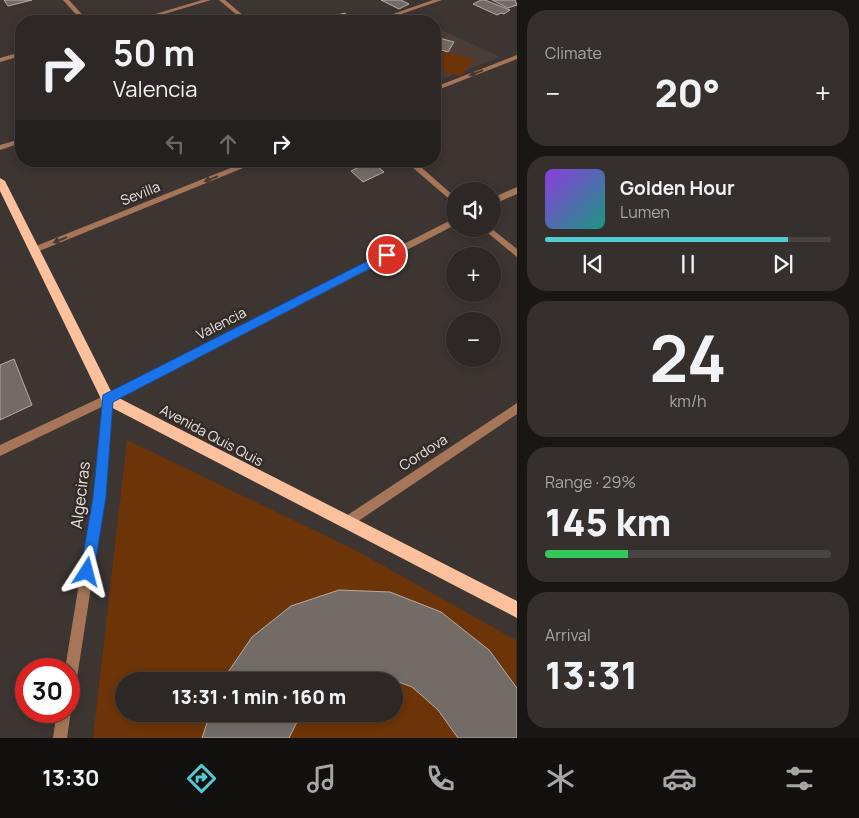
<!DOCTYPE html>
<html lang="en">
<head>
<meta charset="utf-8">
<style>
  body { margin:0; font-family:Manrope,sans-serif; background:#35302d; color:#f1f3f6; height:100vh; display:flex; flex-direction:column; font-size:19px; white-space:nowrap }
  * { box-sizing:border-box; margin:0 }
  p { font-size:16px; color:#a7a6a7 }
  .icon { flex:none; width:28px; height:28px; fill:none; stroke:currentColor; stroke-width:2; stroke-linecap:round; stroke-linejoin:round }
  .map { position:relative; flex:1; overflow:hidden }
  .drawer { display:flex; flex-direction:column; gap:10px; padding:10px; background:#191614; width:342px }
  .drawer>* { flex:none }
  .hud { position:absolute; left:15px; top:15px; width:426px; height:152px; border-radius:20px; box-shadow:0 2px 8px #0003,0 0 0 1px #484442; background:#2d2825; color:#f1f3f6; overflow:hidden }
  .tools { position:absolute; left:446px; top:182px; display:grid; gap:10px }
  .tools a { display:grid; place-items:center; width:55px; height:55px; border-radius:50%; background:#2d2825; box-shadow:0 2px 8px #0003,0 0 0 1px #484442; font-size:25px }
  .speed { position:absolute; left:15px; top:658px; display:flex; gap:10px; font-size:25px; font-weight:700; text-align:center }
  .speed>* { display:grid; place-content:center; width:65px; height:65px; border-radius:50%; background:#2d2825; box-shadow:0 2px 8px #0003,0 0 0 1px #484442; line-height:1 }
  .speed .limit { border:8px solid #d22; background:#fff; color:#111 }
  .pin { position:absolute; display:grid; place-items:center; width:42px; height:42px; color:#fff; margin:-21px; border:2px solid #fff; border-radius:50%; box-shadow:0 1px 5px #0007 }
  .me { position:absolute; width:55px; margin:-28px; rotate:9deg; stroke-linejoin:round; filter:drop-shadow(0 0 4px #0008) }
  .turn { display:flex; align-items:center; gap:18px; height:105px; padding:0 15px; font-size:22px }
  .turn .icon { width:65px; height:65px; stroke-width:2.5 }
  .turn b { display:block; font-size:35px; line-height:42px }
  .lanes { display:flex; align-items:center; height:48px; padding:0 15px; background:#0003; justify-content:center; gap:25px; direction:ltr }
  .lanes .off { opacity:.35 }
  .big { font-size:38px; font-weight:800; line-height:1.1 }
  .drawer .card { flex:1; display:flex; flex-direction:column; justify-content:center; gap:8px; min-width:0; padding:0 18px; border-radius:20px; background:#35302d }
  .drawer .dial { align-items:center; gap:0 }
  .dial b { font-size:65px; line-height:1 }
  .song { display:flex; align-items:center; gap:15px }
  .cover { width:60px; height:60px; border-radius:8px; background:linear-gradient(135deg,hsl(270 70% 55%),hsl(170 70% 35%)) }
  .played { height:5px; border-radius:2px; background:linear-gradient(90deg,#51ccd5 85%,#484442 85%) }
  .keys { display:flex; justify-content:space-around; direction:ltr }
  .heat { display:flex; justify-content:space-between; align-items:center; font-size:28px; direction:ltr }
  .charge { height:8px; border-radius:4px; background:linear-gradient(90deg,#34c759 29%,#484442 0) }
  .trip { position:absolute; left:115px; top:672px; width:288px; height:50px; border-radius:25px; background:#2d2825; box-shadow:0 2px 8px #0003,0 0 0 1px #484442; font-weight:800; line-height:50px; text-align:center }
  .tab-bar { display:flex; height:80px; justify-content:space-around; align-items:center; background:#12100f; color:#a7a6a7 }
  .tab-bar .icon { width:35px; height:35px }
  .tab-bar .active { color:#51ccd5 }
  .tab-bar b { font-size:22px; color:#f1f3f6 }
  main { display:flex; flex:1; min-height:0 }
  .map>svg:first-child { display:block }
  .built { fill:#4b3e37 }
  .green { fill:#6d3408; fill-rule:evenodd }
  .building { fill:#736b66; stroke:#b5aca7 }
  .lines { fill:none; stroke-linecap:round; stroke-linejoin:round }
  .minor { fill:#a77659; fill-rule:evenodd }
  .tertiary { fill:#a77659; fill-rule:evenodd }
  .primary { fill:#fcc09c; fill-rule:evenodd }
  .oneway { fill:#493a31 }
  .route { fill:#1a73e8; stroke:#114b97 }
  .labels { text-anchor:middle; dominant-baseline:central; stroke-width:5; stroke-linejoin:round; paint-order:stroke }
  .street-label { font-size:14px; fill:#e9e4e2; stroke:#322b27 }
  .near-street-label { font-size:16px; fill:#e9e4e2; stroke:#322b27 }
</style>
</head>
<body>
<main>
<div class="map">
<svg width="517" height="738" viewBox="0 0 517 738">
  <rect width="100%" height="100%" fill="#3c3531"/>
  <path class="built" d="M435,27L500,57L435,82Z"/>
  <g class="green">
    <path d="M435,49L474,59L461,76L435,70Z"/>
    <path d="M127,440L355,550L516,640V738H93ZM124,681H394V714H124Z"/>
  </g>
  <g class="building">
    <path d="M4,0H32L8,6Z"/>
    <path d="M381,0H401L409,4L399,9Z"/>
    <path d="M481,0H485L510,10L504,14L501,13L497,15L473,4Z"/>
    <path d="M492,0H515L517,5L508,8Z"/>
    <path d="M345,13L349,17L355,20L335,21L330,17Z"/>
    <path d="M435,37L454,42L448,52L435,48Z"/>
    <path d="M371,161L384,172L363,182L351,171Z"/>
    <path d="M14,359L32,405L0,420V365Z"/>
    <path d="M339,590L390,592L441,612L489,650L517,688V738H458L438,710L412,687L383,676H353L340,681H222L252,637L291,606Z"/>
    <path d="M210,714H301L289,738H202Z"/>
  </g>
  <g class="lines">
    <g class="minor">
      <path d="M63,0H69L88,21H82Z"/>
      <path d="M202,0H211L141,21H132Z"/>
      <path d="M219,0H225L250,21H244Z"/>
      <path d="M433,0H442L381,21H373Z"/>
      <path d="M21,52V56L0,62V58Z"/>
      <path d="M517,55V59L435,91V87Z"/>
      <path d="M21,139V143L0,150V145Z"/>
      <path d="M248,161H260L37,252L34,253L30,250L31,248Z"/>
      <path d="M405,161H414L455,197V204Z"/>
      <path d="M517,187V194L492,205V198Z"/>
      <path d="M455,218V225L113,402L105,497L76,684L74,689L69,691V669H65L93,497L104,396Z"/>
      <path d="M483,229H492L517,249V257Z"/>
      <path d="M517,403V414L351,526L347,528L343,526L341,522L343,518Z"/>
      <path d="M69,706L71,711L67,738H53L57,711H69Z"/>
    </g>
    <path class="tertiary" d="M108,394L112,396L113,399L112,402L0,456V445Z"/>
    <path class="primary" d="M0,178L5,181L113,395L517,601V618L103,403L0,191Z"/>
  </g>
  <defs><path id="oneway-solid" d="M-6-.8H1V-3.2L6.5 0L1 3.2V.8H-6Z" transform="scale(1.25)"/></defs>
  <g class="oneway">
    <use href="#oneway-solid" transform="translate(476 73) rotate(158)"/>
    <use href="#oneway-solid" transform="translate(211 179) rotate(158)"/>
    <use href="#oneway-solid" transform="translate(60 240) rotate(158)"/>
  </g>
  <path class="route" d="M387,251L392,255L390,258L113,402L106,497L94,572L92,577L87,579L82,577L80,572L93,497L103,395Z"/>
  <g class="labels">
    <g class="street-label">
      <text transform="translate(140 193) rotate(-22)">Sevilla</text>
      <text transform="translate(221 323) rotate(-27)">Valencia</text>
      <text transform="translate(212 435) rotate(28)">Avenida Quis Quis</text>
      <text transform="translate(423 452) rotate(-33)">Cordova</text>
    </g>
    <g class="near-street-label">
      <text transform="translate(80 495) rotate(-83)">Algeciras</text>
    </g>
  </g>
</svg>
<div class="tools">
<a><svg class="icon" aria-label="sound" viewBox="0 0 24 24"><path d="M4 9h4l5-4v14l-5-4H4zM17 9q2 3 0 6"/></svg></a>
<a>+</a>
<a>−</a>
</div>
<div class="speed"><div class="limit">30</div></div>
<div class="pin" style="left:387px;top:255px;background:#d93025"><svg class="icon" aria-label="arrive" viewBox="0 0 24 24"><path d="M6 21V4h12l-3 4 3 4H6"/></svg></div>
<svg class="me" style="left:87px;top:572px" viewBox="-20 -20 40 40"><path d="M0-17L14 15 0 8-14 15z" fill="#1a73e8" stroke="#fff" stroke-width="4"/></svg>
<div class="trip">13:31 · 1 min · 160 m</div>
<div class="hud">
<div class="turn"><svg class="icon" aria-label="right" viewBox="0 0 24 24"><path d="M7 20v-9h11M14 6l5 5-5 5"/></svg><div><b>50 m</b>Valencia</div></div>
<div class="lanes"><svg class="icon off" aria-label="left" viewBox="0 0 24 24"><path d="M17 20v-9H6M10 6l-5 5 5 5"/></svg><svg class="icon off" aria-label="ahead" viewBox="0 0 24 24"><path d="M12 20V5M6 11l6-6 6 6"/></svg><svg class="icon" aria-label="right" viewBox="0 0 24 24"><path d="M7 20v-9h11M14 6l5 5-5 5"/></svg></div>
</div>
</div>
<section class="drawer">
<div class="card"><p>Climate</p>
<div class="heat"><a>−</a><b class="big">20°</b><a>+</a></div>
</div>
<div class="card">
<div class="song"><i class="cover"></i><div><b>Golden Hour</b><p>Lumen</p></div></div>
<div class="played"></div>
<div class="keys"><svg class="icon" aria-label="previous" viewBox="0 0 24 24"><path d="M18 5L8 12l10 7zM5 5v14"/></svg><svg class="icon" aria-label="pause" viewBox="0 0 24 24"><path d="M8 5v14M16 5v14"/></svg><svg class="icon" aria-label="next" viewBox="0 0 24 24"><path d="M6 5l10 7-10 7zM19 5v14"/></svg></div>
</div>
<div class="card dial"><b>24</b><p>km/h</p></div>
<div class="card"><p>Range · 29%</p><b class="big">145 km</b><div class="charge"></div></div>
<div class="card"><p>Arrival</p><b class="big">13:31</b></div>
</section>
</main>
<nav class="tab-bar">
<b>13:30</b>
<svg class="icon active" aria-label="directions" viewBox="0 0 24 24"><path d="M12 3l9 9-9 9-9-9zM9 14v-3h6M13 9l2 2-2 2"/></svg>
<svg class="icon" aria-label="music" viewBox="0 0 24 24"><path d="M9 18V5l10-2v13"/><circle cx="6" cy="18" r="3"/><circle cx="16" cy="16" r="3"/></svg>
<svg class="icon" aria-label="phone" viewBox="0 0 24 24"><path d="M5 4h4l2 5-3 2q2 4 5 5l2-3 5 2v4C11 20 4 13 5 4z"/></svg>
<svg class="icon" aria-label="climate" viewBox="0 0 24 24"><path d="M12 3v18M4 7l16 10M4 17L20 7"/></svg>
<svg class="icon" aria-label="car" viewBox="0 0 24 24"><path d="M5 17H2v-5l4-1 3-4h7l3 4 3 1v5h-3M9 17h6M6 11h13"/><circle cx="7" cy="17" r="2"/><circle cx="17" cy="17" r="2"/></svg>
<svg class="icon" aria-label="filters" viewBox="0 0 24 24"><path d="M4 7h16M4 17h16"/><circle cx="9" cy="7" r="2"/><circle cx="15" cy="17" r="2"/></svg>
</nav>
</body>
</html>
